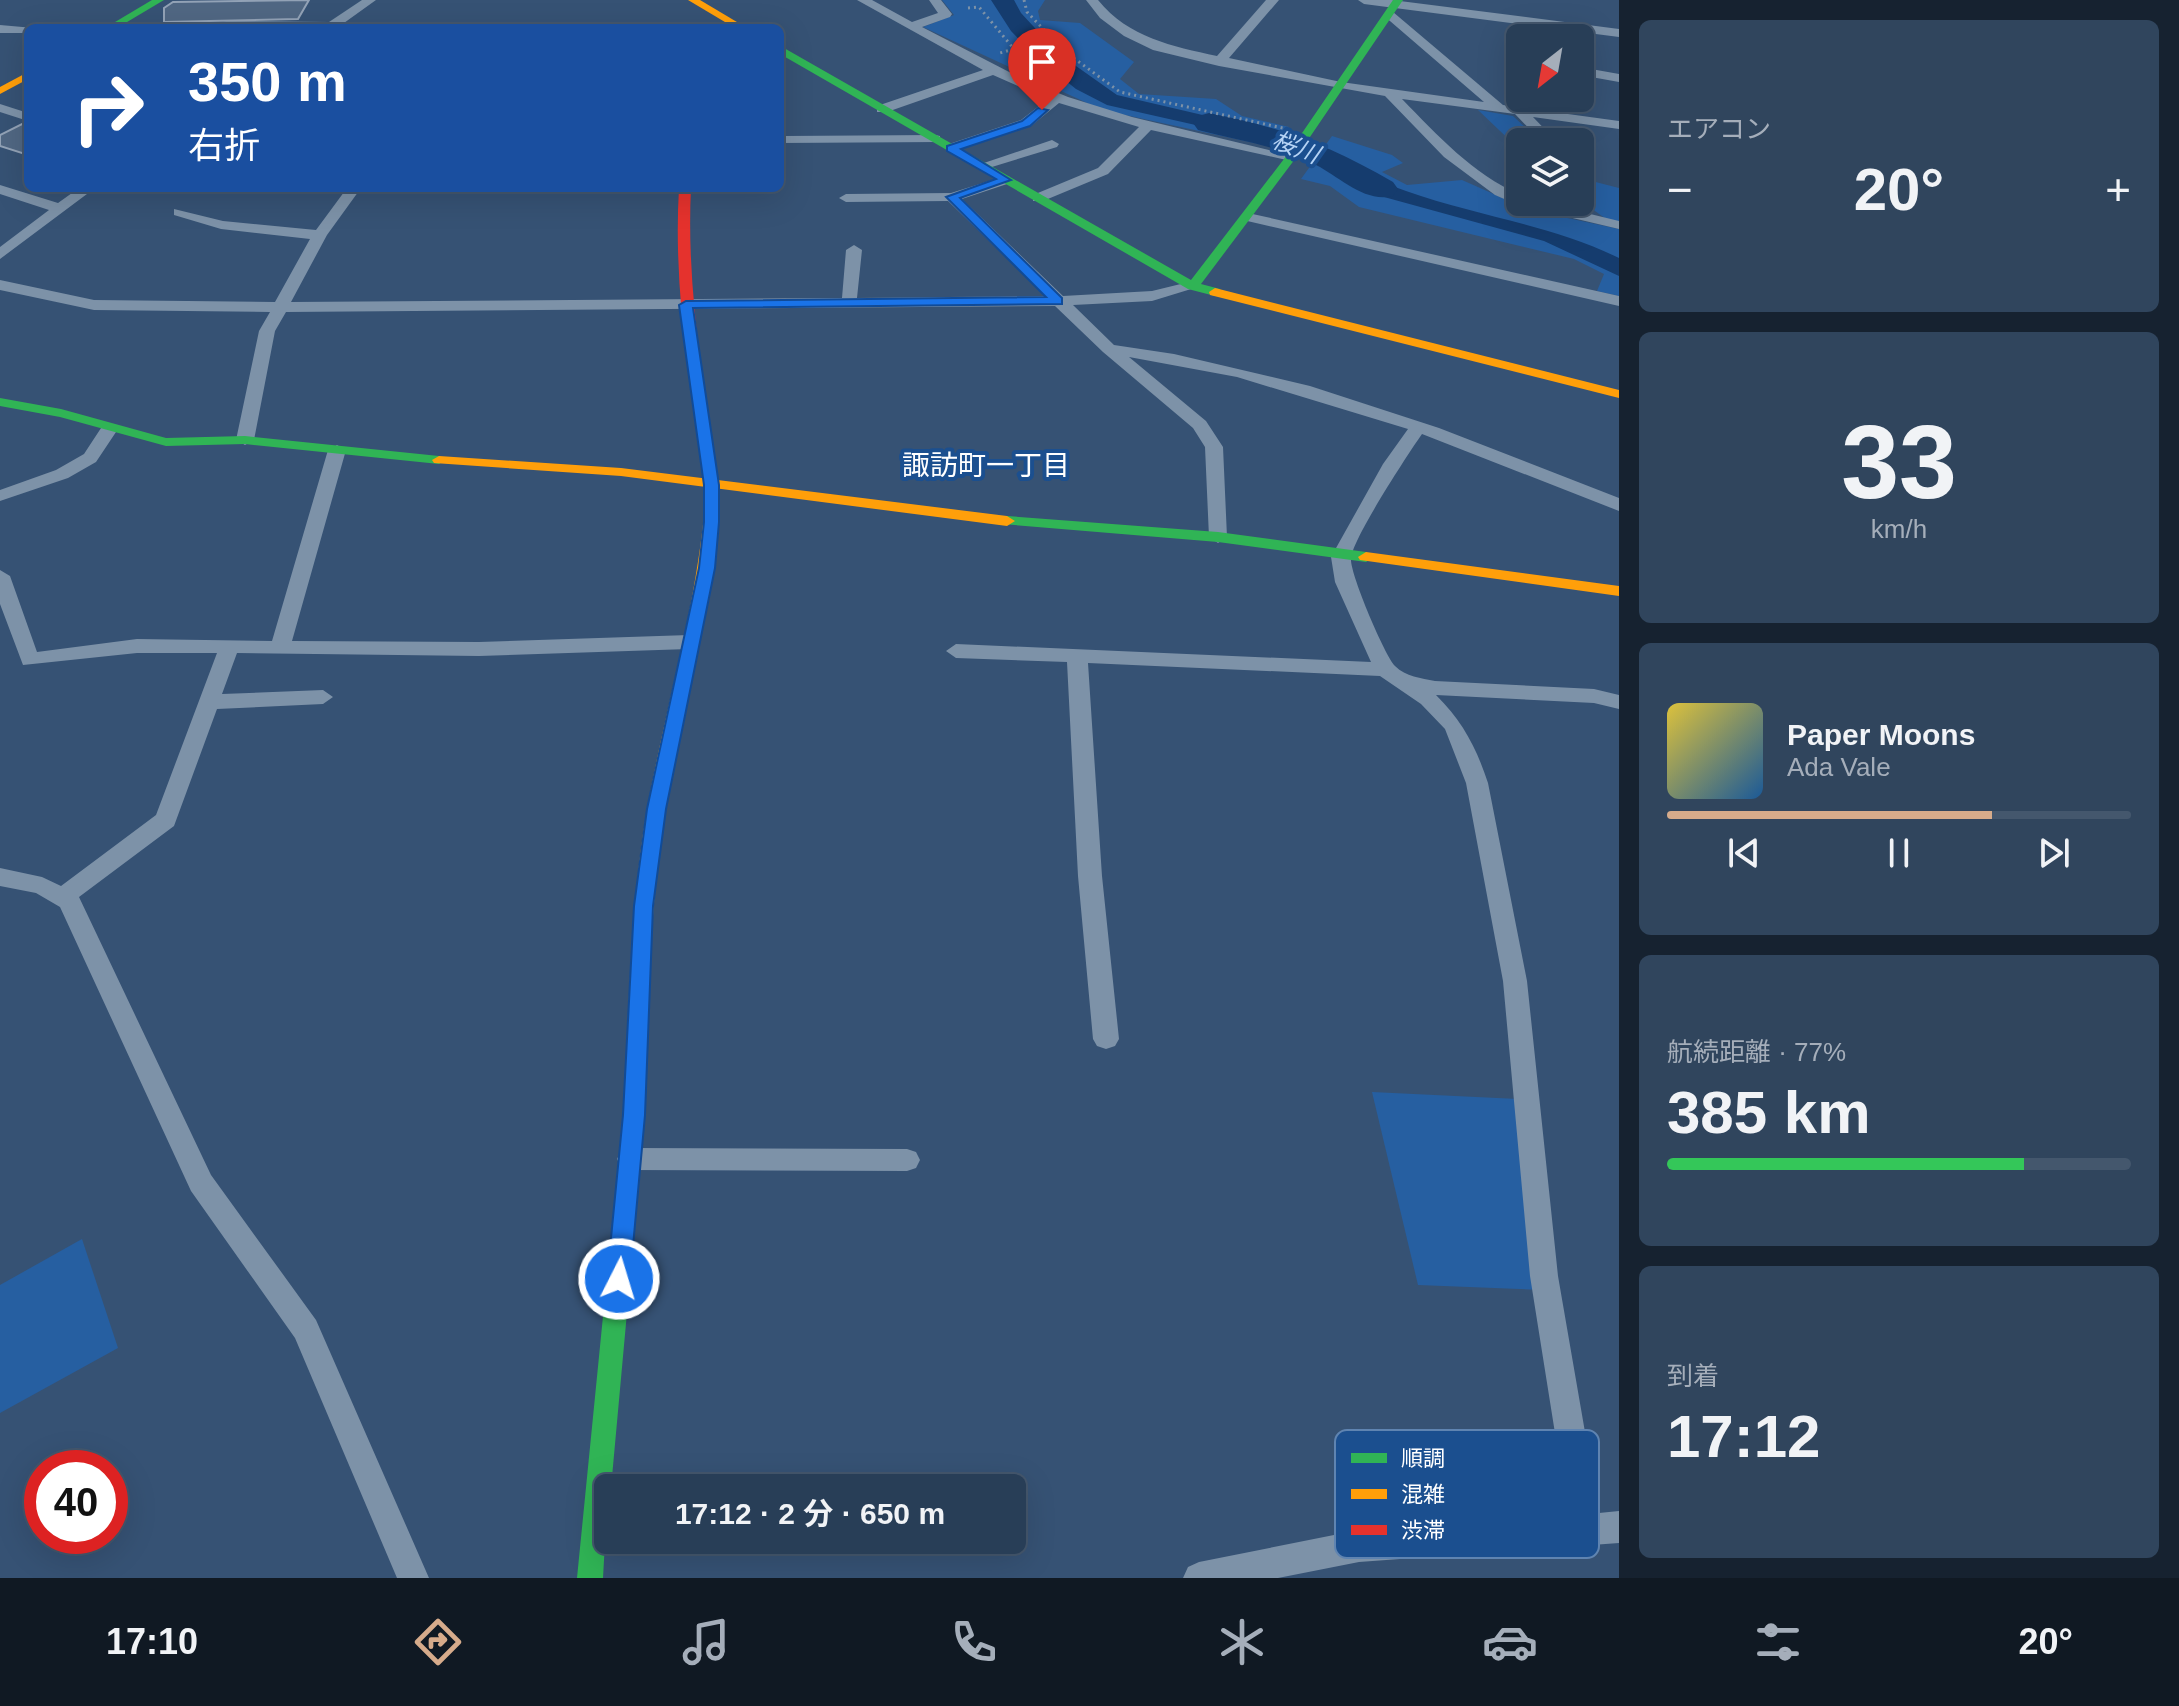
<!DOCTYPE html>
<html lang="ja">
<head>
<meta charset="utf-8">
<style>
  body { margin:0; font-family:Arial,"Noto Sans JP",sans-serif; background:#30455d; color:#f1f3f6; height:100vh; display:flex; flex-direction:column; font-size:30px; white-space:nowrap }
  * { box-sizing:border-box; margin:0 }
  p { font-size:26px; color:#a5aeba }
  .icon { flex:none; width:44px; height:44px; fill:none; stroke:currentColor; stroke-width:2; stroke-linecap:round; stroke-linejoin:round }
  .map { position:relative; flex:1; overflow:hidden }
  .side { display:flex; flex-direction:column; gap:20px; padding:20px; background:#162230; width:560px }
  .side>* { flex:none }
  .hud { position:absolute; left:24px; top:24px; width:760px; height:168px; border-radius:12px; box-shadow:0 8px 32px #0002,0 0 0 2px #44576d; background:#1a4fa0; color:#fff; overflow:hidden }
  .needle { width:52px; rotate:211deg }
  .buttons { position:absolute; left:1506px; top:24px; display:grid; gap:16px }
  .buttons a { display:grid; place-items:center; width:88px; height:88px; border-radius:12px; background:#283e57; box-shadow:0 8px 32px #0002,0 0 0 2px #44576d; font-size:40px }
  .speed { position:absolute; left:24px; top:1450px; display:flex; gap:16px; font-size:40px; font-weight:700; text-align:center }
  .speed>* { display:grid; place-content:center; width:104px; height:104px; border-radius:50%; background:#283e57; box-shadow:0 8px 32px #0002,0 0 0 2px #44576d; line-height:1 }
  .speed .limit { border:12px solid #d22; background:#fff; color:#111 }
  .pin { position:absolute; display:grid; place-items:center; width:68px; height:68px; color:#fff; margin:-82px -34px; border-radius:50% 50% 50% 0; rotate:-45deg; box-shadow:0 0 8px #0007 }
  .pin .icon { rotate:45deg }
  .me { position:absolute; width:88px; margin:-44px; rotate:5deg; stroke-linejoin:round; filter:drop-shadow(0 0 6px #0008) }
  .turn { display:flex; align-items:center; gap:28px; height:168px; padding:0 32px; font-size:36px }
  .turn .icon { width:104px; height:104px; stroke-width:2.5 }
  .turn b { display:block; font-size:56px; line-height:68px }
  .big { font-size:60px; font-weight:700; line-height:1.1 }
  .side .card { flex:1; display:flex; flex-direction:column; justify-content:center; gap:12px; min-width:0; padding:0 28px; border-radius:12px; background:#30455d }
  .side .dial { align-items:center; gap:0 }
  .dial b { font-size:104px; line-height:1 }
  .song { display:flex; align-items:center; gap:24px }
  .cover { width:96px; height:96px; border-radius:12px; background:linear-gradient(135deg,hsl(50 70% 55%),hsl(210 70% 35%)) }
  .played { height:8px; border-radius:4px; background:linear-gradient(90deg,#d6ab8b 70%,#44576d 70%) }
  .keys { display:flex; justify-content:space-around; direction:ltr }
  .heat { display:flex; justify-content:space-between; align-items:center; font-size:44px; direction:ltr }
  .charge { height:12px; border-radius:6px; background:linear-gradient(90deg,#34c759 77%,#44576d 0) }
  .trip { position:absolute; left:594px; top:1474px; width:432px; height:80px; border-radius:12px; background:#283e57; box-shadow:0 8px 32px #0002,0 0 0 2px #44576d; font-weight:700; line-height:80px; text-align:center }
  .menu { display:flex; height:128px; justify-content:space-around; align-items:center; background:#101923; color:#a5aeba }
  .menu .icon { width:56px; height:56px }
  .menu .current { color:#d6ab8b }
  .menu b { font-size:36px; color:#f1f3f6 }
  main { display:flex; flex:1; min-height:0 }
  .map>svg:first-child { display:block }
  .green { fill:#265fa1 }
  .water { fill:#153c6e }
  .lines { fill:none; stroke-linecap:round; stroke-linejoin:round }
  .river { fill:#153c6e; fill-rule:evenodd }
  .building { fill:#506783; stroke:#92a2b6; stroke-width:2 }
  .path { stroke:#7d92a8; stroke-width:3; stroke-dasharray:2 4; stroke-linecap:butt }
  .street { fill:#7d92a8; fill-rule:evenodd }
  .fast { fill:#30b455; fill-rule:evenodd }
  .slow { fill:#ff9f0a; fill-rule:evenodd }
  .jam { fill:#e5322d; fill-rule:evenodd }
  .route { fill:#1a73e8; stroke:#114b97; stroke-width:2 }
  .labels { text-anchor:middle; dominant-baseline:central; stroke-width:8; stroke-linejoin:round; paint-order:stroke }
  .far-water-label { font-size:24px; font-style:italic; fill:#b5d3f5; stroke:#1b4f8f }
  .neighbourhood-label { font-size:28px; fill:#fff; stroke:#1b4f8f }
  .key { fill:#1b4f8f; stroke:#5f84b1; stroke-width:2 }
  .key-label { font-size:22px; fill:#fff }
</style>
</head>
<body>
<main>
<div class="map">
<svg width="1619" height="1578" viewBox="0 0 1619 1578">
  <rect width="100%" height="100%" fill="#365274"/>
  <g class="green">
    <path d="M942,0H1045L1038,11L1040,20L1080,23L1134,62L1120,79L1139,94L1216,99L1242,116L1289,127L1273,147L1102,110L923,27L954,15Z"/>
    <path d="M1478,110L1513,116L1541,142H1520V150Z"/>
    <path d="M1332,136L1392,155L1403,163L1382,172L1407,185L1462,180L1530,210L1619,229V296L1597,291L1604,274L1574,259L1359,207L1330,186L1301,179Z"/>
    <path d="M1580,178L1619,188V222L1606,219L1580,200Z"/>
    <path d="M1372,1092L1518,1099L1542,1290L1418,1285Z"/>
    <path d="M82,1239L118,1348L0,1413V1285Z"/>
  </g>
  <g class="water">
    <path d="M991,0H1014L1021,13L1059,54L1117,95L1280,133L1275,143L1107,105L1076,89L1035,56L1011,31Z"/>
    <path d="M1324,148C1351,163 1376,181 1406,191C1477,216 1551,225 1619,258V276L1544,241L1384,197L1314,162Z"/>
  </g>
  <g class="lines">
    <path class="river" d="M1209,113C1281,127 1329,145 1393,182L1398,189L1393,196C1364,203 1340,177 1316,165C1279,146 1237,140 1198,130L1193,123L1198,116Z"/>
  </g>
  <g class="building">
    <path d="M309,0L298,19L164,22V8L173,2Z"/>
    <path d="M24,123L28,124V155L0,146V135Z"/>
  </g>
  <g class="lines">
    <g class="path">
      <path d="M1024,0L1027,12L1064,51L1120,92L1287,129"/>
      <path d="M968,8L979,7L1014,49L1000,53"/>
    </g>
    <g class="street">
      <path d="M362,0H376L337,28H197L226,21L329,22Z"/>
      <path d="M857,0H872L912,22L938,13L929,0H941L952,14L950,17L922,27L1015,75L1068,97L1132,117L1298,157L1291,161L1151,130L1108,174L1043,201H1033V195L1098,168L1139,127L1059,103L1031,126L956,151H946V145L1021,120L1048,99L993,75L887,112H877V106L983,70Z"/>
      <path d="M1086,0H1098C1129,38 1172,46 1217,56L1266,0H1279L1229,58L1341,82L1484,102L1383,15L1393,12L1503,105L1619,121V129L1533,117L1557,142H1542L1515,114L1402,99C1438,136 1472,173 1520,195V202H1541L1619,221V229L1518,205L1495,195L1444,157L1385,96L1219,66L1153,50L1124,36L1100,18Z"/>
      <path d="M1358,0H1392L1619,29V37L1364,4Z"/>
      <path d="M0,25L34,28H28V33H0Z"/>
      <path d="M1580,67L1619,74V82L1580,75Z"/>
      <path d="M0,104L28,113V121L0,112Z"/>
      <path d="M935,135L940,136V142L780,143L783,136Z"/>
      <path d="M1052,140L1059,144L1057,147L982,170L975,166Z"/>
      <path d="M1005,176L1010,177V183L962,199L1063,296L1152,291L1193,281L1201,286L1152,301L1073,305L1114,345L1174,354L1310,386L1439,428L1619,498V511L1422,434C1408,454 1353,538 1351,558C1349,572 1385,656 1395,666C1406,677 1421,678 1435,681L1594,689L1619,695V709L1594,703L1436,695C1463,722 1476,747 1488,783L1527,981L1558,1276L1599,1513L1619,1511V1543L1359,1562L1278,1578H1183L1188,1567L1199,1562L1359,1530L1568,1515L1530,1276L1503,981L1466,783L1445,729L1421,704L1380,676L1088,663L1102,876L1119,1039L1115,1046L1106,1049L1097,1046L1093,1039L1078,876L1067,662L956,658L946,651L956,644L1371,662L1335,582L1331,557L1383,464L1408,429L1237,377L1129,357L1206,421L1223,447L1227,537L1218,543L1209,537L1205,447L1193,428L1103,352L1055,306L286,312L275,331L254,440L245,445L236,440L259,331L270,312L94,310L0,290V280L94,300L275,302L310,239L221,229L174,215V209L223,221L316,230L347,188H361L327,235L291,302L842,298L846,250L854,245L862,250L857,298L1046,296L948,201L846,202L839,198L846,194L951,193Z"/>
      <path d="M0,185L58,203L79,188H95L0,259V247L49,210L0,194Z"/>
      <path d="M1248,213L1619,296V306L1243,220V214Z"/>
      <path d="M109,424L118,429L96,462L68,478L0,501V490L56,470L84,454L103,425Z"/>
      <path d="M337,445L346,450L292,641L479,642L689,635L699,642L689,649L479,656L237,653L222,694L323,690L333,697L323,704L217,709L174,826L79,897L211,1175L316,1320L429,1578H397L295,1338L191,1191L60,907L36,893L0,886V868L42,877L61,886L156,815L217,653H137L23,665L0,604V570L10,576L37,652L137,639L272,641L328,450Z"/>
      <path d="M630,1148L907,1149L916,1152L920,1160L916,1168L907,1171L630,1170L621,1167L617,1159L621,1151Z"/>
    </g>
    <g class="fast">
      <path d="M152,0H164L117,28H105Z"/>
      <path d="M1393,0H1403L1295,159L1201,284L1220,289L1221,292L1215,296L1188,289L780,54V47L784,48L1191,280L1287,155Z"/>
      <path d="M0,398L61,409L166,438L245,436L439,456L446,460L439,464L245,444L166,446L60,417L0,406Z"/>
      <path d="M1007,516L1218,532L1366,552L1374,557L1366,562L1218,542L1002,524V518Z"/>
      <path d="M637,1026L644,1028L647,1034L645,1115L611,1488H608L603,1578H577L623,1115L627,1034L630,1028Z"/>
    </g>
    <g class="slow">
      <path d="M688,0H700L747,28H735Z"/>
      <path d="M28,72V79L0,94V87Z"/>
      <path d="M1215,288L1619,390V398L1210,295L1209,292Z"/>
      <path d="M439,456L621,468L1007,516L1015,521L1007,526L621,476L434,463L432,460Z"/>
      <path d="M712,510L720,515C711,615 682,710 665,809C653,884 650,959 647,1034L644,1040L637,1042L630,1040L627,1034C631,959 634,883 647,809C665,710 694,615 704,515Z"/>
      <path d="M1366,552L1619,586V596L1360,560L1358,557Z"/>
    </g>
    <path class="jam" d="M679,188H691C686,289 704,386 719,485L720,515L712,520L704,515L705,485C690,386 673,289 679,188Z"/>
  </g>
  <path class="route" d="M1038,108L1048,110L1030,126L961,149L1011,180L960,198L1062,298V304L693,308L719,485V522L715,568L666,809L653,906L645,1115L630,1279L627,1286L619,1289L610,1286L607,1279L623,1115L634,906L647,809L699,568L704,522V485L679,305L686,301L1046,297L946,197L996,179L947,151V146L1022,121Z"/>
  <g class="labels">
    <g class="far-water-label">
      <text transform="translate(1296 147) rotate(21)">桜川</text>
    </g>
    <g class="neighbourhood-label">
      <text x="986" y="465">諏訪町一丁目</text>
    </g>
  </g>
  <rect x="1335" y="1430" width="264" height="128" rx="12" class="key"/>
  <rect x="1351" y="1453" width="36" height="10" fill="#30b455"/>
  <rect x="1351" y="1489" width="36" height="10" fill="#ff9f0a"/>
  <rect x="1351" y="1525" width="36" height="10" fill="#e5322d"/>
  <g class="key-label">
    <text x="1401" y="1466">順調</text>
    <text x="1401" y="1502">混雑</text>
    <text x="1401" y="1538">渋滞</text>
  </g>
</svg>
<div class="buttons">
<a><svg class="needle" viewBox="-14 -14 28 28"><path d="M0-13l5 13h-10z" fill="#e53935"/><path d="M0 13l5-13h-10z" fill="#a5aeba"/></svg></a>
<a><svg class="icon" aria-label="layers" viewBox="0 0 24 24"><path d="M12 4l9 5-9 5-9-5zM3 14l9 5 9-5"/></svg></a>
</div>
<div class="speed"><div class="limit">40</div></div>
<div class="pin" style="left:1042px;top:110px;background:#d93025"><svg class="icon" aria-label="arrive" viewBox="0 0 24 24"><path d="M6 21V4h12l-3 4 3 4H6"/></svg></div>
<svg class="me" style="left:619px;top:1279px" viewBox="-20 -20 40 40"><circle r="17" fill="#1a73e8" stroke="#fff" stroke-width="3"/><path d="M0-11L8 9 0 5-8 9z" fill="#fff"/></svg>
<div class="trip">17:12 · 2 分 · 650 m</div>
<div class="hud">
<div class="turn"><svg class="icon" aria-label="right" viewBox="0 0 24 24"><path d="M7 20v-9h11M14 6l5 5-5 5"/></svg><div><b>350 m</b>右折</div></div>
</div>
</div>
<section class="side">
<div class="card"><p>エアコン</p>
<div class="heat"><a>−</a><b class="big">20°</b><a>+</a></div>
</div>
<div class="card dial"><b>33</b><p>km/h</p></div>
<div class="card">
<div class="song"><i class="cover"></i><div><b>Paper Moons</b><p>Ada Vale</p></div></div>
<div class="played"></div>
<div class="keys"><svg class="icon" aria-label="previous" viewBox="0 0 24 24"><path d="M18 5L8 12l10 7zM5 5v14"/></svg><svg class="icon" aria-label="pause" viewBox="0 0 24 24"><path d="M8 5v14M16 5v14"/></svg><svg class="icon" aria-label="next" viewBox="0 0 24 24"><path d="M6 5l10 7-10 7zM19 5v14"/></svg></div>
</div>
<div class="card"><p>航続距離 · 77%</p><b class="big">385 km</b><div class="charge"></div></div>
<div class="card"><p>到着</p><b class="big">17:12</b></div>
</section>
</main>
<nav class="menu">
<b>17:10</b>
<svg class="icon current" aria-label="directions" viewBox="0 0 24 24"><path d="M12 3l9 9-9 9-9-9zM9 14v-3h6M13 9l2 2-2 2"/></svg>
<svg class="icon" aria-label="music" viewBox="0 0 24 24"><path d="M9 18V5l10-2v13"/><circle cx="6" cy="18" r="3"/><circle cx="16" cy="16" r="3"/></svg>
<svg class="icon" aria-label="phone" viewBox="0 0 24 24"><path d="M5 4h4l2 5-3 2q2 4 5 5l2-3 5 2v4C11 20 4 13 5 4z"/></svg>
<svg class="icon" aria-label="climate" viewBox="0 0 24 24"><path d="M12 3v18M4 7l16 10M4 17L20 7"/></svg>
<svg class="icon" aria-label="car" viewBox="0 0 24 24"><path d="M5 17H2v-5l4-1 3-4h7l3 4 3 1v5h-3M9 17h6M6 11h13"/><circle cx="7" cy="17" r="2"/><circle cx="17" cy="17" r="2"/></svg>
<svg class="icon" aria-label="filters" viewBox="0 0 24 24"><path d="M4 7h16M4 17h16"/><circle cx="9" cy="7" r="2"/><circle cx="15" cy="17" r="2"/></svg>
<b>20°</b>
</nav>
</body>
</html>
